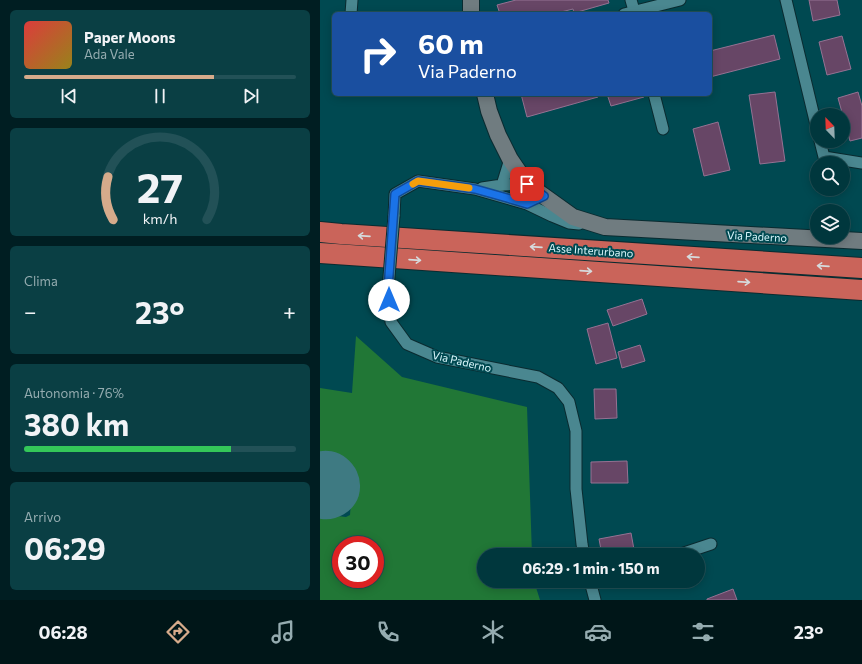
<!DOCTYPE html>
<html lang="it">
<head>
<meta charset="utf-8">
<style>
  body { margin:0; font-family:Commissioner,sans-serif; background:#0a3f44; color:#f1f3f6; height:100vh; display:flex; flex-direction:column; font-size:15px; white-space:nowrap }
  * { box-sizing:border-box; margin:0 }
  p { font-size:13px; color:#95acb0 }
  .icon { flex:none; width:22px; height:22px; fill:none; stroke:currentColor; stroke-width:2; stroke-linecap:round; stroke-linejoin:round }
  .map { position:relative; flex:1; overflow:hidden }
  .panel { display:flex; flex-direction:column; gap:10px; padding:10px; background:#001e22; width:320px }
  .panel>* { flex:none }
  .guide { position:absolute; left:12px; top:12px; width:380px; height:84px; border-radius:6px; box-shadow:0 2px 10px #0003,0 0 0 1px #225157; background:#1a4fa0; color:#fff; overflow:hidden }
  .needle { width:26px; rotate:337deg }
  .fabs { position:absolute; left:490px; top:108px; display:grid; gap:8px }
  .fabs a { display:grid; place-items:center; width:40px; height:40px; border-radius:50%; background:#00373d; box-shadow:0 2px 10px #0003,0 0 0 1px #225157; font-size:20px }
  .speed { position:absolute; left:12px; top:536px; display:flex; gap:8px; font-size:20px; font-weight:700; text-align:center }
  .speed>* { display:grid; place-content:center; width:52px; height:52px; border-radius:50%; background:#00373d; box-shadow:0 2px 10px #0003,0 0 0 1px #225157; line-height:1 }
  .speed .limit { border:6px solid #d22; background:#fff; color:#111 }
  .pin { position:absolute; display:grid; place-items:center; width:34px; height:34px; color:#fff; margin:-17px; border-radius:8px; box-shadow:0 2px 6px #0006 }
  .me { position:absolute; width:44px; margin:-22px; rotate:0deg; stroke-linejoin:round; filter:drop-shadow(0 0 3px #0008) }
  .turn { display:flex; align-items:center; gap:14px; height:84px; padding:0 20px; font-size:18px }
  .turn .icon { width:52px; height:52px; stroke-width:2.5 }
  .turn b { display:block; font-size:28px; line-height:34px }
  .big { font-size:30px; font-weight:700; line-height:1.1 }
  .panel .card { flex:1; display:flex; flex-direction:column; justify-content:center; gap:6px; min-width:0; padding:0 14px; border-radius:6px; background:#0a3f44 }
  .panel .dial { align-items:center; gap:0 }
  .dial svg { height:104px; overflow:visible; fill:none; stroke:#225157; stroke-width:7; stroke-linecap:round; text-anchor:middle }
  .dial text { fill:#f1f3f6; stroke:none }
  .song { display:flex; align-items:center; gap:12px }
  .cover { width:48px; height:48px; border-radius:6px; background:linear-gradient(135deg,hsl(0 70% 55%),hsl(50 70% 35%)) }
  .played { height:4px; border-radius:2px; background:linear-gradient(90deg,#d6ab8b 70%,#225157 70%) }
  .keys { display:flex; justify-content:space-around; direction:ltr }
  .heat { display:flex; justify-content:space-between; align-items:center; font-size:22px; direction:ltr }
  .charge { height:6px; border-radius:3px; background:linear-gradient(90deg,#34c759 76%,#225157 0) }
  .trip { position:absolute; left:157px; top:548px; width:228px; height:40px; border-radius:20px; background:#00373d; box-shadow:0 2px 10px #0003,0 0 0 1px #225157; font-weight:700; line-height:40px; text-align:center }
  .tabs { display:flex; height:64px; justify-content:space-around; align-items:center; background:#001618; color:#95acb0 }
  .tabs .icon { width:28px; height:28px }
  .tabs .selected { color:#d6ab8b }
  .tabs b { font-size:18px; color:#f1f3f6 }
  main { display:flex; flex:1; min-height:0 }
  .map>svg:first-child { display:block }
  .green { fill:#217736; fill-rule:evenodd }
  .lines { fill:none; stroke-linecap:round; stroke-linejoin:round }
  .taxiway { stroke:#3e7a82; stroke-width:34 }
  .building { fill:#674666; stroke:#957293 }
  .street-casing { stroke:#0a2b30; stroke-width:13 }
  .secondary-casing { stroke:#0a2b30; stroke-width:18 }
  .highway-casing { stroke:#0a2b30; stroke-width:22 }
  .street { stroke:#4a8790; stroke-width:11 }
  .secondary { stroke:#707c80; stroke-width:16 }
  .highway { stroke:#ca645a; stroke-width:20 }
  .street-bridge-casing { stroke:#0a2b30; stroke-width:13; stroke-linecap:butt }
  .street-bridge { stroke:#4a8790; stroke-width:11 }
  .oneway { stroke:#d6dadc }
  .route-casing { stroke:#114b97; stroke-width:10 }
  .route { stroke:#1a73e8; stroke-width:7 }
  .slow { stroke:#f59e0b; stroke-width:7 }
  .labels { text-anchor:middle; dominant-baseline:central; stroke-width:4; stroke-linejoin:round; paint-order:stroke }
  .street-label { font-size:11px; fill:#d9f7fc; stroke:#004951 }
</style>
</head>
<body>
<main>
<section class="panel">
<div class="card">
<div class="song"><i class="cover"></i><div><b>Paper Moons</b><p>Ada Vale</p></div></div>
<div class="played"></div>
<div class="keys"><svg class="icon" aria-label="previous" viewBox="0 0 24 24"><path d="M18 5L8 12l10 7zM5 5v14"/></svg><svg class="icon" aria-label="pause" viewBox="0 0 24 24"><path d="M8 5v14M16 5v14"/></svg><svg class="icon" aria-label="next" viewBox="0 0 24 24"><path d="M6 5l10 7-10 7zM19 5v14"/></svg></div>
</div>
<div class="card dial"><svg viewBox="0 0 100 80">
<path d="M14 69A42 42 0 1 1 86 69"/>
<path d="M14 69A42 42 0 0 1 10 36" stroke="#d6ab8b"/>
<text x="50" y="56" font-size="32" font-weight="700">27</text>
<text x="50" y="72" font-size="11">km/h</text>
</svg></div>
<div class="card"><p>Clima</p>
<div class="heat"><a>−</a><b class="big">23°</b><a>+</a></div>
</div>
<div class="card"><p>Autonomia · 76%</p><b class="big">380 km</b><div class="charge"></div></div>
<div class="card"><p>Arrivo</p><b class="big">06:29</b></div>
</section>
<div class="map">
<svg width="542" height="600" viewBox="0 0 542 600">
  <rect width="100%" height="100%" fill="#004951"/>
  <path class="green" d="M36,336L82,377L207,407L212,555H164V581H214L220,600H0V514L26,517L30,515C31,498 36,476 26,462C24,459 21,458 18,456C12,453 7,452 0,453V388L32,393ZM21,545H55V579H21Z"/>
  <g class="lines">
    <path class="taxiway" d="M0,469C11,464 24,475 23,487C23,498 10,505 0,501"/>
  </g>
  <g class="building">
    <path d="M196,0H288L289,3L254,13L253,9L233,14H180L177,5Z"/>
    <path d="M489,0H517L520,15L493,21Z"/>
    <path d="M454,35L460,59L390,77V51Z"/>
    <path d="M522,36L531,69L507,75L499,42Z"/>
    <path d="M455,92L465,161L440,164L429,95Z"/>
    <path d="M538,92L542,106V138L530,141L518,98Z"/>
    <path d="M201,94H278V97L207,117Z"/>
    <path d="M287,94H323L324,97L291,106Z"/>
    <path d="M398,122L410,170L384,176L373,129Z"/>
    <path d="M322,299L327,314L293,326L287,310Z"/>
    <path d="M288,323L297,358L276,364L267,329Z"/>
    <path d="M320,345L325,361L302,368L298,352Z"/>
    <path d="M274,389H296L297,418L275,419Z"/>
    <path d="M307,461L308,483H271V462Z"/>
    <path d="M311,533L315,555H282L279,539Z"/>
    <path d="M413,589L417,600H387V599Z"/>
  </g>
  <g class="lines">
    <defs>
      <g id="street">
        <path d="M311,0L315,14"/>
        <path d="M466,0L497,129"/>
        <path d="M31,14L32,0"/>
        <path d="M304,14L360,0"/>
        <path d="M334,94L343,129"/>
        <path d="M500,141L504,157L542,163"/>
        <path d="M182,185L207,184"/>
        <path d="M162,188L182,185L190,159"/>
        <path d="M74,216L75,194L98,181L155,189L207,204L232,216L249,223L259,224"/>
        <path d="M68,289L71,322L87,344L117,357L218,377L238,388L249,402L256,431V489L262,544L264,555"/>
        <path d="M358,555L391,544"/>
        <path d="M270,581L275,600"/>
      </g>
      <g id="secondary">
        <path d="M151,0V14"/>
        <path d="M165,94L169,111L178,135L190,159L207,184L253,217L285,227L542,241"/>
      </g>
      <g id="highway">
        <path d="M0,232L21,234L542,268"/>
        <path d="M0,253L542,290"/>
      </g>
    </defs>
    <use href="#street" class="street-casing"/>
    <use href="#secondary" class="secondary-casing"/>
    <use href="#highway" class="highway-casing"/>
    <use href="#street" class="street"/>
    <use href="#secondary" class="secondary"/>
    <use href="#highway" class="highway"/>
    <defs>
      <path id="street-bridge" d="M68,289L74,216"/>
    </defs>
    <use href="#street-bridge" class="street-bridge-casing"/>
    <use href="#street-bridge" class="street-bridge"/>
  </g>
  <defs><path id="oneway-shaft" d="M-6 0H5M1.5-3L5.5 0L1.5 3" fill="none" stroke-width="1.6" stroke-linecap="round" stroke-linejoin="round"/></defs>
  <g class="oneway">
    <use href="#oneway-shaft" transform="translate(44 236) rotate(-176)"/>
    <use href="#oneway-shaft" transform="translate(216 247) rotate(-176)"/>
    <use href="#oneway-shaft" transform="translate(373 257) rotate(-176)"/>
    <use href="#oneway-shaft" transform="translate(95 260) rotate(4)"/>
    <use href="#oneway-shaft" transform="translate(503 266) rotate(-176)"/>
    <use href="#oneway-shaft" transform="translate(266 271) rotate(4)"/>
    <use href="#oneway-shaft" transform="translate(424 282) rotate(4)"/>
  </g>
  <g class="lines">
    <defs>
      <path id="route" d="M69,300L68,289L75,194L98,181L155,189L187,198L207,204L224,196L207,184"/>
    </defs>
    <use href="#route" class="route-casing"/>
    <use href="#route" class="route"/>
    <path class="slow" d="M93,184L98,181L149,188"/>
  </g>
  <g class="labels">
    <g class="street-label">
      <text transform="translate(437 236) rotate(3)">Via Paderno</text>
      <text transform="translate(271 250) rotate(4)">Asse Interurbano</text>
      <text transform="translate(142 361) rotate(13)">Via Paderno</text>
    </g>
  </g>
</svg>
<div class="fabs">
<a><svg class="needle" viewBox="-14 -14 28 28"><path d="M0-13l5 13h-10z" fill="#e53935"/><path d="M0 13l5-13h-10z" fill="#95acb0"/></svg></a>
<a><svg class="icon" aria-label="search" viewBox="0 0 24 24"><circle cx="10" cy="10" r="6"/><path d="M15 15l6 6"/></svg></a>
<a><svg class="icon" aria-label="layers" viewBox="0 0 24 24"><path d="M12 4l9 5-9 5-9-5zM3 14l9 5 9-5"/></svg></a>
</div>
<div class="speed"><div class="limit">30</div></div>
<div class="pin" style="left:207px;top:184px;background:#d93025"><svg class="icon" aria-label="arrive" viewBox="0 0 24 24"><path d="M6 21V4h12l-3 4 3 4H6"/></svg></div>
<svg class="me" style="left:69px;top:300px" viewBox="-20 -20 40 40"><circle r="19" fill="#fff"/><path d="M0-13L10 11 0 6-10 11z" fill="#1a73e8"/></svg>
<div class="trip">06:29 · 1 min · 150 m</div>
<div class="guide">
<div class="turn"><svg class="icon" aria-label="right" viewBox="0 0 24 24"><path d="M7 20v-9h11M14 6l5 5-5 5"/></svg><div><b>60 m</b>Via Paderno</div></div>
</div>
</div>
</main>
<nav class="tabs">
<b>06:28</b>
<svg class="icon selected" aria-label="directions" viewBox="0 0 24 24"><path d="M12 3l9 9-9 9-9-9zM9 14v-3h6M13 9l2 2-2 2"/></svg>
<svg class="icon" aria-label="music" viewBox="0 0 24 24"><path d="M9 18V5l10-2v13"/><circle cx="6" cy="18" r="3"/><circle cx="16" cy="16" r="3"/></svg>
<svg class="icon" aria-label="phone" viewBox="0 0 24 24"><path d="M5 4h4l2 5-3 2q2 4 5 5l2-3 5 2v4C11 20 4 13 5 4z"/></svg>
<svg class="icon" aria-label="climate" viewBox="0 0 24 24"><path d="M12 3v18M4 7l16 10M4 17L20 7"/></svg>
<svg class="icon" aria-label="car" viewBox="0 0 24 24"><path d="M5 17H2v-5l4-1 3-4h7l3 4 3 1v5h-3M9 17h6M6 11h13"/><circle cx="7" cy="17" r="2"/><circle cx="17" cy="17" r="2"/></svg>
<svg class="icon" aria-label="filters" viewBox="0 0 24 24"><path d="M4 7h16M4 17h16"/><circle cx="9" cy="7" r="2"/><circle cx="15" cy="17" r="2"/></svg>
<b>23°</b>
</nav>
</body>
</html>
